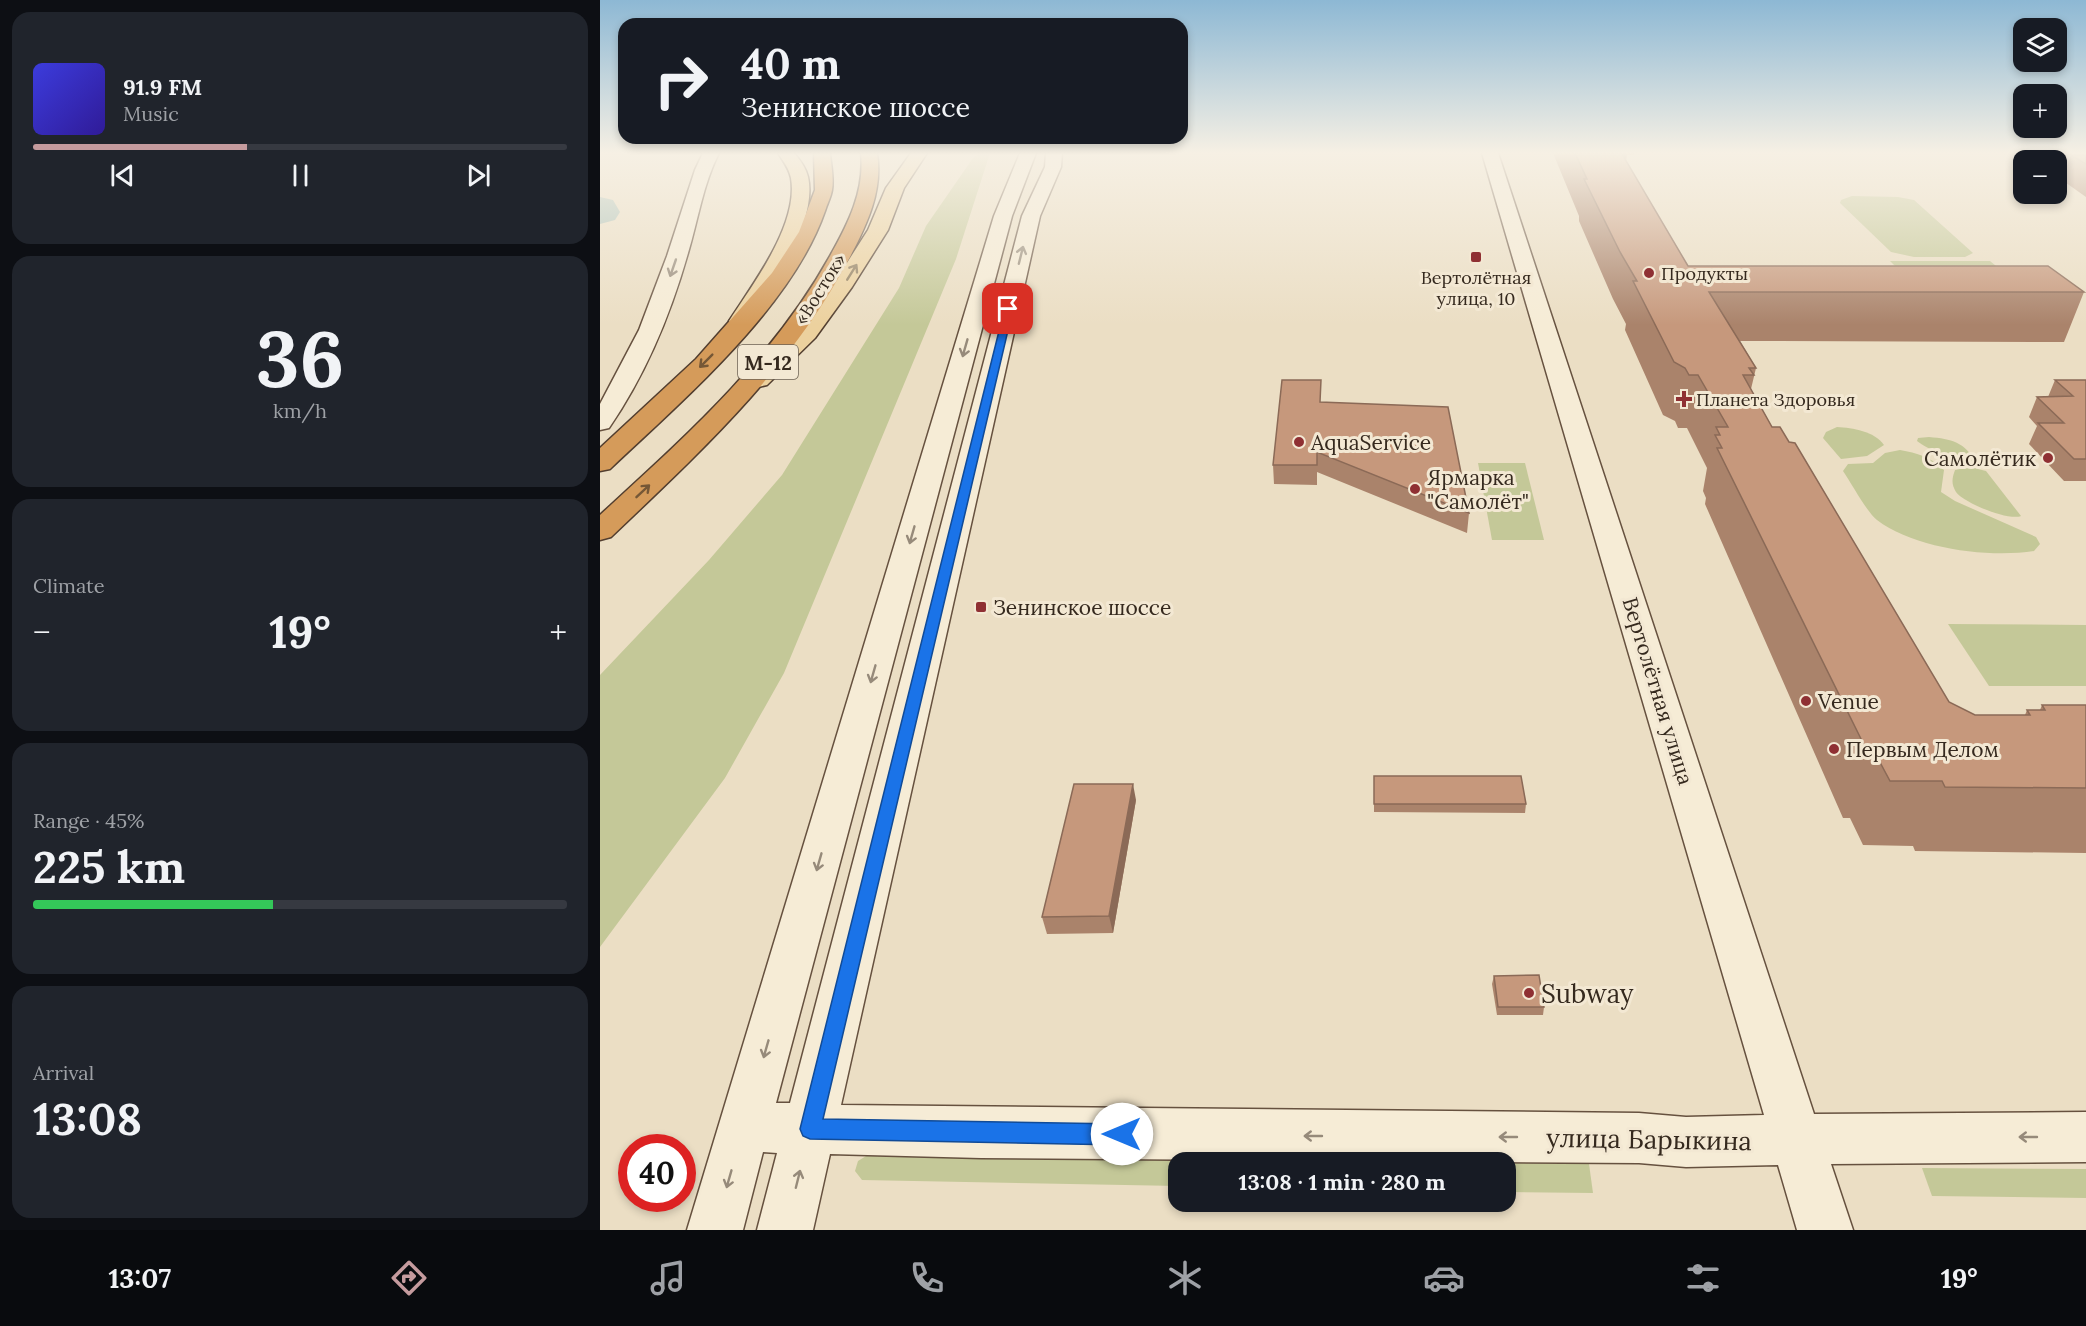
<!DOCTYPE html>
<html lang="en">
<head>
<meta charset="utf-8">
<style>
  body { margin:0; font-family:Lora,serif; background:#20242c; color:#f1f3f6; height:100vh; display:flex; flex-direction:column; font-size:22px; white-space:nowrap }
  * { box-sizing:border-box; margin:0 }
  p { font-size:20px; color:#9ea1a6 }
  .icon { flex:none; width:33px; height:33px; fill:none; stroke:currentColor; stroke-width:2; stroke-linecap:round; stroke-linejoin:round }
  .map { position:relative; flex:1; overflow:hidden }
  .side { display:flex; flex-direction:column; gap:12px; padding:12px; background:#0d0f14; width:600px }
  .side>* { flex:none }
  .top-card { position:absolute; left:18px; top:18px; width:570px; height:126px; border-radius:18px; box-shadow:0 3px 9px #0003; background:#171b24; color:#f1f3f6; overflow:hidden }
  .controls { position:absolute; left:1413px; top:18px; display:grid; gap:12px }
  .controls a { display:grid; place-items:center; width:54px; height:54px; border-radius:12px; background:#171b24; box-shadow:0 3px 9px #0003; font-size:30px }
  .speed { position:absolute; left:18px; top:1134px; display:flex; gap:12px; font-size:30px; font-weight:700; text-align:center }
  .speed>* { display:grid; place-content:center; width:78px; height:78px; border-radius:50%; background:#171b24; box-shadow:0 3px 9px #0003; line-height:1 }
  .speed .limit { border:9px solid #d22; background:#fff; color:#111 }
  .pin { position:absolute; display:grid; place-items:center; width:51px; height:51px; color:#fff; margin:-26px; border-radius:12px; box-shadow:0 3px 9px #0006 }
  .me { position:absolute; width:66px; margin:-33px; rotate:270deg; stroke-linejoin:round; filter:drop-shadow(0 0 4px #0008) }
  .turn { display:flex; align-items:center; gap:21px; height:126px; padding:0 24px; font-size:27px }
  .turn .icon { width:78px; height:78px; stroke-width:2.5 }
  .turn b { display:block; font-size:42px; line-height:51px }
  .big { font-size:45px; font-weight:700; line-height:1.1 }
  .side .tile { flex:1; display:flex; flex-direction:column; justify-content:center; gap:9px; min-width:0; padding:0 21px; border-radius:18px; background:#20242c }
  .side .dial { align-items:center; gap:0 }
  .dial b { font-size:78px; line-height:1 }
  .song { display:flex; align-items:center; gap:18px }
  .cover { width:72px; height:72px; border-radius:9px; background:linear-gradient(135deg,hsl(240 70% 55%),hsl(250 70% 35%)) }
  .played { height:6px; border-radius:3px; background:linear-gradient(90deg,#c59b9e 40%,#363941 40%) }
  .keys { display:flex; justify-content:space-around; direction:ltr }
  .heat { display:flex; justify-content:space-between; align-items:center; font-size:33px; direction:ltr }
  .charge { height:9px; border-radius:4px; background:linear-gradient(90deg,#34c759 45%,#363941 0) }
  .trip { position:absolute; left:568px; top:1152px; width:348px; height:60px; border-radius:18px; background:#171b24; box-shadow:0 3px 9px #0003; font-weight:700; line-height:60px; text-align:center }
  .menu { display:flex; height:96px; justify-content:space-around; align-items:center; background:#090b0e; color:#9ea1a6 }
  .menu .icon { width:42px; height:42px }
  .menu .active { color:#c59b9e }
  .menu b { font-size:27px; color:#f1f3f6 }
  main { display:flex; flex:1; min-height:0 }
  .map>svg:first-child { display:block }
  .green { fill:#c4c898 }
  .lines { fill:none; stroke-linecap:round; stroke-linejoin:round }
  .river { fill:#a5beb6; fill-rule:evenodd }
  .secondary-casing { stroke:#66513f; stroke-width:3 }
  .primary-casing { stroke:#523e2f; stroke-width:3 }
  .highway-casing { stroke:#523e2f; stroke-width:3 }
  .secondary { fill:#f6ecd6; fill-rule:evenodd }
  .primary { fill:#ecd19e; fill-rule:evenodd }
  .highway { fill:#d59b5a; fill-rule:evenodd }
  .wall { fill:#aa836b }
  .shaded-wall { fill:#8b6a57 }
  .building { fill:#c6987c; stroke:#8b6a57; stroke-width:1.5 }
  .oneway { stroke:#968a7a }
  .oneway2 { stroke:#907d5e }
  .oneway3 { stroke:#755736 }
  .route { fill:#1a73e8; stroke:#114b97; stroke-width:1.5 }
  .poi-dot { fill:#8f3033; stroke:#f3e8d3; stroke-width:2 }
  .labels { text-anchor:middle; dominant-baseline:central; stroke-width:6; stroke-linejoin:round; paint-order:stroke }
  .far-poi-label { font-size:18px; fill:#35291e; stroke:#f3e8d3; text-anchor:start }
  .far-street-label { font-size:18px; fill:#35291e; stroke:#f3e8d3 }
  .shield { fill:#f3e8d3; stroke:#6e6254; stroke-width:1.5 }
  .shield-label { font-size:20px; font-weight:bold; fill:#35291e }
  .poi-label { font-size:21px; fill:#35291e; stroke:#f3e8d3; text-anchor:start }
  .street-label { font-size:21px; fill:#35291e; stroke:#f3e8d3 }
  .near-poi-label { font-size:26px; fill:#35291e; stroke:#f3e8d3; text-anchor:start }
  .near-street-label { font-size:26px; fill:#35291e; stroke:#f3e8d3 }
</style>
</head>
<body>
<main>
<section class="side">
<div class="tile">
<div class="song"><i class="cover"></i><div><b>91.9 FM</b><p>Music</p></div></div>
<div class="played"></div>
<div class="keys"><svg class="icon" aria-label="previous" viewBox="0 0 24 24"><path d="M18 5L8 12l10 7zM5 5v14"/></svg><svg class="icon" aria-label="pause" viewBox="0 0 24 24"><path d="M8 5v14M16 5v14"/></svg><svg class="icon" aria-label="next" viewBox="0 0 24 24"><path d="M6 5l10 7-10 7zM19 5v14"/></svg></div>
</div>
<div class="tile dial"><b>36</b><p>km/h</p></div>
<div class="tile"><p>Climate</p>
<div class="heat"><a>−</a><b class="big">19°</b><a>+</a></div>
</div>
<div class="tile"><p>Range · 45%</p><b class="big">225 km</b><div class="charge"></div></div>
<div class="tile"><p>Arrival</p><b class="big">13:08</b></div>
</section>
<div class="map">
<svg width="1486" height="1230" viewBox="0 0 1486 1230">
  <rect width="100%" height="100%" fill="#ebdec4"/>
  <g class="green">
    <path d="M380,153H390L356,259L184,673L125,778L0,947V675L109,560L182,475L299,288L326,226L373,158Z"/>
    <path d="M1252,196L1298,197L1314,200L1373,253L1365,257H1314L1291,252L1240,203L1241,200Z"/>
    <path d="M1290,261H1390L1418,284H1313Z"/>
    <path d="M1237,427C1253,428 1274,431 1284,445L1267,456L1241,459L1223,438L1226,432Z"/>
    <path d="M1329,437C1352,439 1364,442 1376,462C1363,465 1328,450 1317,441L1318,438Z"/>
    <path d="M1300,450C1317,453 1331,457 1344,470L1341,492L1355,501L1436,537L1440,544L1434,551C1389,558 1315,549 1277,520C1266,511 1252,484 1243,471L1248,464L1273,463L1285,453Z"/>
    <path d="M878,463H925L944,540H892Z"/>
    <path d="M1370,467L1386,471L1421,516C1408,521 1364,503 1356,492C1351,484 1352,478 1355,470Z"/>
    <path d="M1348,624L1486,625V686H1389Z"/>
    <path d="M271,1153L905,1162H579V1186L262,1180L255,1171L258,1161Z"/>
    <path d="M906,1163L989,1164L993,1193L906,1192Z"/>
    <path d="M1322,1168L1486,1169V1198L1332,1196Z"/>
  </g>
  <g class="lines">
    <path class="river" d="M0,197L13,200L20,212L15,220L0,224Z"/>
    <defs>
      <g id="secondary">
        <path d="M103,153H119C103,184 98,220 88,253C70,316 46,374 9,428L0,430V404L39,330L67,256L95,170Z"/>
        <path d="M420,153H436L412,216L176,1103H190L422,216L445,167L446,153H462L461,167L440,216L241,1105L1039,1113L1086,1117L1164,1115L882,153H898L1214,1114L1486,1112V1162L1231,1164L1253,1230H1197L1178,1165L1086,1167L1039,1163L381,1158L230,1154L213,1230H157L177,1153L163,1152L143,1230H87L394,216Z"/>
      </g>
      <g id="primary">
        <path d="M178,153H194C200,160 206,168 208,177C218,221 172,291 148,326H132L129,321C153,284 199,224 191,178C189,168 183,161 178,153Z"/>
        <path d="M311,153H327L304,188L288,230L252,287L215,338L167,385L158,387L149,385L146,380L149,375L199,328L236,280L268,230L286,188Z"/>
      </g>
      <g id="highway">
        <path d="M214,153H230C231,165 234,178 232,190C231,197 227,204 225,211C192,307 83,400 10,469L0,471V448L96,359L172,273L199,232L215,190Z"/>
        <path d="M261,153H277C283,191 267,224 250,257C192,368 100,452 11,537L0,540V515C85,437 173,359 230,256C248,224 265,191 261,153Z"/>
      </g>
    </defs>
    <use href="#secondary" class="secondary-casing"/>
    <use href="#primary" class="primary-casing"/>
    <use href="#highway" class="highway-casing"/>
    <use href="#secondary" class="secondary"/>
    <use href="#primary" class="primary"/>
    <use href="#highway" class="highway"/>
  </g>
  <g class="wall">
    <path d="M953,153H1034V155H1027L1026,161L1088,266L1484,292L1464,342L1140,341L1156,368L1151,389L1172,427L1349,702L1375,715H1425L1427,710H1440L1442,705H1486V853L1315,851L1313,846L1263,845L1250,818H1243L1105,504L1106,498L1103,491L1107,468L1087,428H1078L1075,421L1063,415L1025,330L1026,324L1013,299L979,221V216Z"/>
    <path d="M1471,155H1486V197L1462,180Z"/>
    <path d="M1455,380H1486V481H1464L1429,444L1437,426L1429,417L1437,397H1448Z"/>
    <path d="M721,402L869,513L867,533L717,472V485L674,484L673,465Z"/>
    <path d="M774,776L926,804L925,813L774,812Z"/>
    <path d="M536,800L513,933L447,934L442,917Z"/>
    <path d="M894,976L944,1007L943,1015H897L892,984Z"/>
  </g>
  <g class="shaded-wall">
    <path d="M1025,153H1027L1021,192L1022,154Z"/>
    <path d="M533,784L536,800L513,933L509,916Z"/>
  </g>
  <g class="building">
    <path d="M975,153H1025L1022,154L1088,266H1448L1484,292H1109L1156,368H1149L1154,375H1143L1172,427H1180L1189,442L1195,443L1349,702L1375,715H1430L1427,710H1445L1442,705H1486V788L1345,787L1342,781H1290L1275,753H1268L1117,448H1122L1115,435H1120L1116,427H1128L1098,375H1089L1085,368L1074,362L1033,281H1037L1020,252L984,179H987Z"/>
    <path d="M1471,155H1486V164Z"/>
    <path d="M682,380H721L720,402L848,407L869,513L717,452V465H673Z"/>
    <path d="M1455,380H1486V459H1474L1438,423H1464L1437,397L1473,396Z"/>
    <path d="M774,776H921L926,804H774Z"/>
    <path d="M474,784H533L509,916L442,917Z"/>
    <path d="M939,975L944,1007H898L894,976Z"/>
  </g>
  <defs><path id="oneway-shaft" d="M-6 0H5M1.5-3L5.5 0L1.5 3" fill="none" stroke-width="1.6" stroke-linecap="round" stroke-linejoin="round" transform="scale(1.5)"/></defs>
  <g class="oneway">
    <use href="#oneway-shaft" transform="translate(421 255) rotate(-76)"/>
    <use href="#oneway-shaft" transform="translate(73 268) rotate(109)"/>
    <use href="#oneway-shaft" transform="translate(365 348) rotate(106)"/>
    <use href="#oneway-shaft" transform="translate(312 535) rotate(106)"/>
    <use href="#oneway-shaft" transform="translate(273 674) rotate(106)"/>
    <use href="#oneway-shaft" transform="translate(219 862) rotate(106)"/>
    <use href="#oneway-shaft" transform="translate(166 1049) rotate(106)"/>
    <use href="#oneway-shaft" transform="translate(713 1136) rotate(-180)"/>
    <use href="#oneway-shaft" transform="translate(908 1137) rotate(-180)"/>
    <use href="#oneway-shaft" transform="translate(1428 1137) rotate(180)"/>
    <use href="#oneway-shaft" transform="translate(129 1179) rotate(106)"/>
    <use href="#oneway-shaft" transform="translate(198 1179) rotate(-76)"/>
  </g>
  <use class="oneway2" href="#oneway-shaft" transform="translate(252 272) rotate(-58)"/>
  <g class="oneway3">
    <use href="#oneway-shaft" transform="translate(106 361) rotate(135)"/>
    <use href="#oneway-shaft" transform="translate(43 491) rotate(-43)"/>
  </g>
  <linearGradient id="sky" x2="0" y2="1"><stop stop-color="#8db8d4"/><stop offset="0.47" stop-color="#f6f0e4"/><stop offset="1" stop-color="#f6f0e4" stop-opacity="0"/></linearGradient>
  <rect width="1486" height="325" fill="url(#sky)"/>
  <path class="route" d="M405,307L413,309L223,1119L522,1124L530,1127L533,1134L530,1142L522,1145L210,1139L203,1136L200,1129Z"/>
  <g class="poi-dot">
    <rect x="870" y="251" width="12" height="12" rx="3"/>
    <circle cx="1049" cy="273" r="6"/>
    <path d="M1081 390h6v6h6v6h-6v6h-6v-6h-6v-6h6z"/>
    <circle cx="699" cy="442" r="6"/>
    <circle cx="1448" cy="458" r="6"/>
    <circle cx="815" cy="489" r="6"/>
    <rect x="375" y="601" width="12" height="12" rx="3"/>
    <circle cx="1206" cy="701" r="6"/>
    <circle cx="1234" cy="749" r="6"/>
    <circle cx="929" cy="993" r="6"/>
  </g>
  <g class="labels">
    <g class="far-poi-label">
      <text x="1061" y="273">Продукты</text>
      <text x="876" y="277" text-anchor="middle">Вертолётная<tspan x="876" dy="21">улица, 10</tspan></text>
      <text x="1096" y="399">Планета Здоровья</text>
    </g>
    <g class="far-street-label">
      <text transform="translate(220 289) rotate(-58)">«Восток»</text>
    </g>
    <rect class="shield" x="138" y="345" width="60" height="34" rx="4.5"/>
    <g class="shield-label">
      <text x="168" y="362">М-12</text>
    </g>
    <g class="poi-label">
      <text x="711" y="442">AquaService</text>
      <text x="1436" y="458" text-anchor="end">Самолётик</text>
      <text x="827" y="477">Ярмарка<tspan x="827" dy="24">"Самолёт"</tspan></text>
      <text x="393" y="607">Зенинское шоссе</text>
      <text x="1218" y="701">Venue</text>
      <text x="1246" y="749">Первым Делом</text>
    </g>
    <g class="street-label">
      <text transform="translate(1058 691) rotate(73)">Вертолётная улица</text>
    </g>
    <g class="near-poi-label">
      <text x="941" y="993">Subway</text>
    </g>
    <g class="near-street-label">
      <text transform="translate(1049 1139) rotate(1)">улица Барыкина</text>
    </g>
  </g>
</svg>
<div class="controls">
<a><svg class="icon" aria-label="layers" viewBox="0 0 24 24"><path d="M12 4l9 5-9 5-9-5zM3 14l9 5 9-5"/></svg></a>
<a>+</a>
<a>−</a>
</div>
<div class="speed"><div class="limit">40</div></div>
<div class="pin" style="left:408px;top:309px;background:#d93025"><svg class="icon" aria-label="arrive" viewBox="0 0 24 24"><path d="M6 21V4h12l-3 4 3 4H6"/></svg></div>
<svg class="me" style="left:522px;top:1134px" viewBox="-20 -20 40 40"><circle r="19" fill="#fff"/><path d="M0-13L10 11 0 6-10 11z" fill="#1a73e8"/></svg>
<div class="trip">13:08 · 1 min · 280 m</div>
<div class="top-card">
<div class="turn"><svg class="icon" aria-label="right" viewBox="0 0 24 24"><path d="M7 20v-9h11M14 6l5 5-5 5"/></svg><div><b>40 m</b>Зенинское шоссе</div></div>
</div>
</div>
</main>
<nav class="menu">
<b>13:07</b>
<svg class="icon active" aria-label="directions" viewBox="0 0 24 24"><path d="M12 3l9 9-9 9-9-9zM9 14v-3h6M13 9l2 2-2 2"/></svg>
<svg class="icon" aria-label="music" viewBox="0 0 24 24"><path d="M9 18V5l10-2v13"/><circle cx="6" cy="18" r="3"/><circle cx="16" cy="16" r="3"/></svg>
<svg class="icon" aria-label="phone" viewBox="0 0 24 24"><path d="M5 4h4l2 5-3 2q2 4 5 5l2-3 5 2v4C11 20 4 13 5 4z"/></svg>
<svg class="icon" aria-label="climate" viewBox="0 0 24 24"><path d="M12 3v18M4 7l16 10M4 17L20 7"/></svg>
<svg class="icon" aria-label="car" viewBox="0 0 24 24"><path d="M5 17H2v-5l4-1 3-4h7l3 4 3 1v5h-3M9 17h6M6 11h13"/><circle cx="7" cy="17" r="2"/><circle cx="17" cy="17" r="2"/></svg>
<svg class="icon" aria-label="filters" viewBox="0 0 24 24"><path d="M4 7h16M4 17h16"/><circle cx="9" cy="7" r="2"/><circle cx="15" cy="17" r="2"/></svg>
<b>19°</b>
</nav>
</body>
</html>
